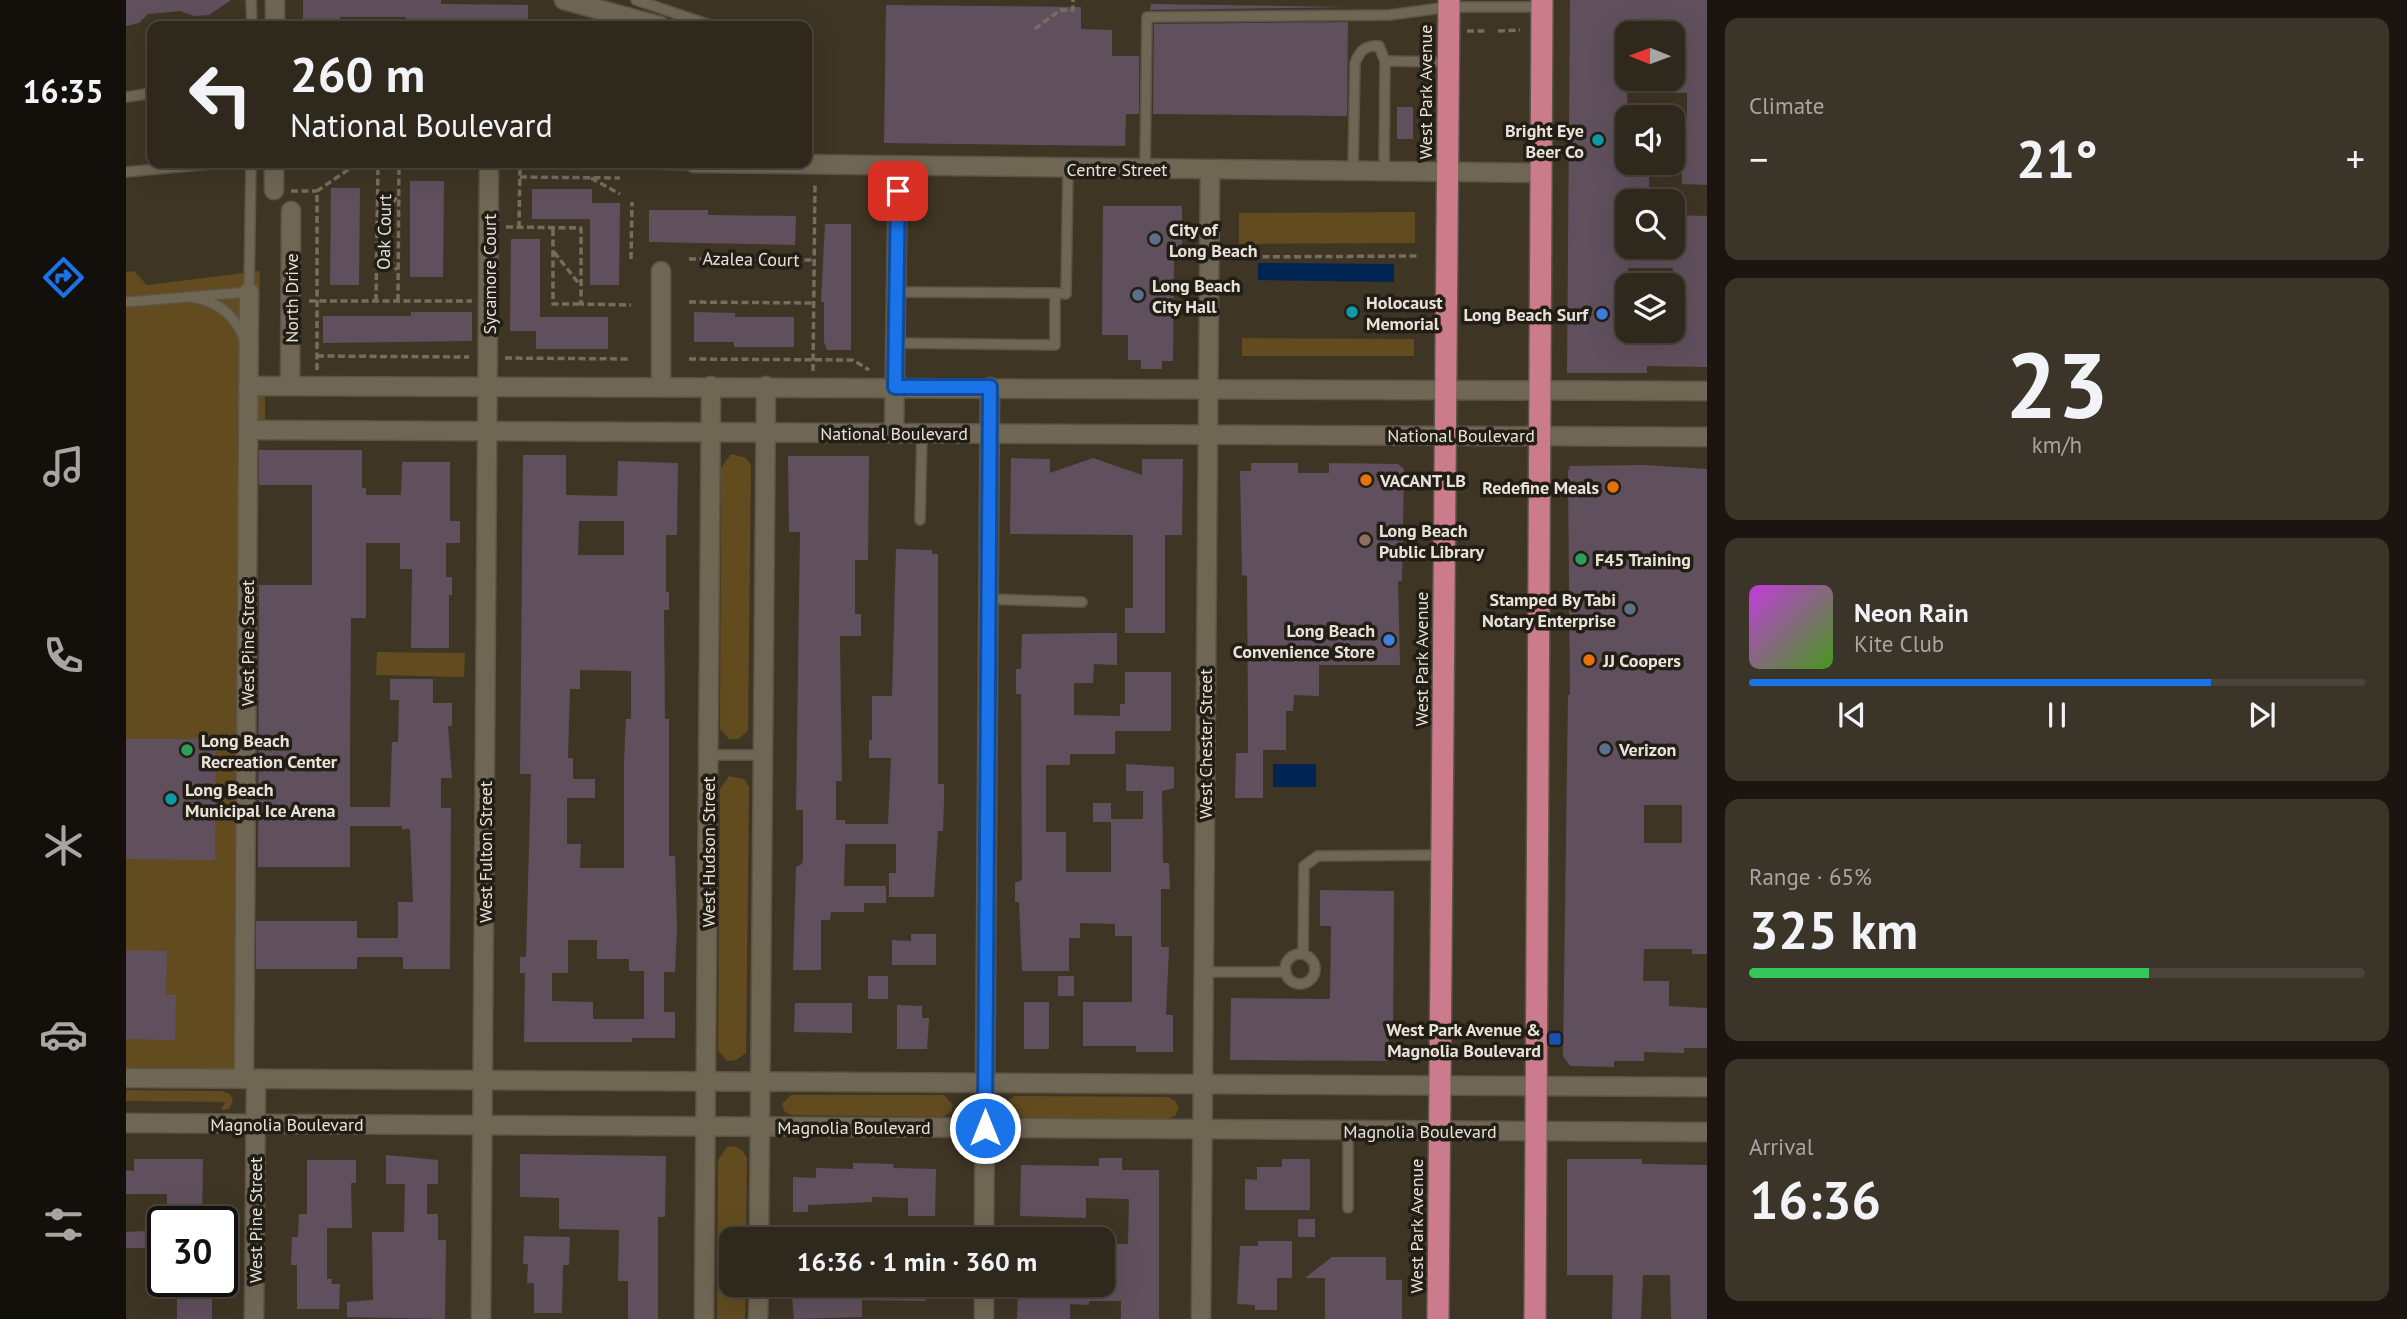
<!DOCTYPE html>
<html lang="en">
<head>
<meta charset="utf-8">
<style>
  body { margin:0; font-family:"PT Sans",sans-serif; background:#3b3429; color:#f1f3f6; height:100vh; display:flex; flex-direction:column; font-size:26px; white-space:nowrap }
  * { box-sizing:border-box; margin:0 }
  p { font-size:23px; color:#a7a6a3 }
  .icon { flex:none; width:38px; height:38px; fill:none; stroke:currentColor; stroke-width:2; stroke-linecap:round; stroke-linejoin:round }
  .map { position:relative; flex:1; overflow:hidden }
  .panel { display:flex; flex-direction:column; gap:18px; padding:18px; background:#1a160f; width:700px }
  .panel>* { flex:none }
  .banner { position:absolute; left:21px; top:21px; width:665px; height:147px; border-radius:14px; box-shadow:0 7px 28px #0002,0 0 0 2px #4a443b; background:#2f281c; color:#f1f3f6; overflow:hidden }
  .needle { width:46px; rotate:271deg }
  .tools { position:absolute; left:1489px; top:21px; display:grid; gap:14px }
  .tools a { display:grid; place-items:center; width:70px; height:70px; border-radius:14px; background:#2f281c; box-shadow:0 7px 28px #0002,0 0 0 2px #4a443b; font-size:35px }
  .speed { position:absolute; left:21px; top:1206px; display:flex; gap:14px; font-size:35px; font-weight:700; text-align:center }
  .speed>* { display:grid; place-content:center; width:91px; height:91px; border-radius:50%; background:#2f281c; box-shadow:0 7px 28px #0002,0 0 0 2px #4a443b; line-height:1 }
  .speed .limit { border:4px solid #111; border-radius:10px; background:#fff; color:#111 }
  .pin { position:absolute; display:grid; place-items:center; width:60px; height:60px; color:#fff; margin:-30px; border-radius:14px; box-shadow:0 4px 10px #0006 }
  .me { position:absolute; width:77px; margin:-38px; rotate:0deg; stroke-linejoin:round; filter:drop-shadow(0 0 5px #0008) }
  .turn { display:flex; align-items:center; gap:24px; height:147px; padding:0 28px; font-size:32px }
  .turn .icon { width:91px; height:91px; stroke-width:2.5 }
  .turn b { display:block; font-size:49px; line-height:60px }
  .big { font-size:52px; font-weight:700; line-height:1.1 }
  .panel .widget { flex:1; display:flex; flex-direction:column; justify-content:center; gap:10px; min-width:0; padding:0 24px; border-radius:14px; background:#3b3429 }
  .panel .dial { align-items:center; gap:0 }
  .dial b { font-size:91px; line-height:1 }
  .song { display:flex; align-items:center; gap:21px }
  .cover { width:84px; height:84px; border-radius:10px; background:linear-gradient(135deg,hsl(290 70% 55%),hsl(100 70% 35%)) }
  .played { height:7px; border-radius:4px; background:linear-gradient(90deg,#1a73e8 75%,#4a443b 75%) }
  .keys { display:flex; justify-content:space-around; direction:ltr }
  .heat { display:flex; justify-content:space-between; align-items:center; font-size:38px; direction:ltr }
  .charge { height:10px; border-radius:5px; background:linear-gradient(90deg,#34c759 65%,#4a443b 0) }
  .trip { position:absolute; left:593px; top:1227px; width:396px; height:70px; border-radius:14px; background:#2f281c; box-shadow:0 7px 28px #0002,0 0 0 2px #4a443b; font-weight:700; line-height:70px; text-align:center }
  main { display:flex; flex:1; min-height:0 }
  .menu { display:flex; flex-direction:column; width:126px; justify-content:space-around; align-items:center; background:#13100b; color:#a7a6a3 }
  .menu .icon { width:49px; height:49px }
  .menu .on { color:#1a73e8 }
  .menu b { font-size:32px; color:#f1f3f6 }
  .map>svg:first-child { display:block }
  .green { fill:#614b1f }
  .water { fill:#002552 }
  .building { fill:#60505d; fill-rule:evenodd }
  .lines { fill:none; stroke-linecap:round; stroke-linejoin:round }
  .lane-casing { stroke:#5c5446; stroke-width:12 }
  .street-casing { stroke:#5c5446; stroke-width:21 }
  .highway-casing { stroke:#5c5446; stroke-width:24 }
  .path { stroke:#766d5f; stroke-width:3.5; stroke-dasharray:7 3.5; stroke-linecap:butt }
  .lane { stroke:#706654; stroke-width:9 }
  .street { stroke:#706654; stroke-width:18 }
  .highway { stroke:#cb7b8c; stroke-width:21 }
  .route-casing { stroke:#114b97; stroke-width:18 }
  .route { stroke:#1a73e8; stroke-width:12 }
  .culture-dot { fill:#0f9aa8; stroke:#221e16; stroke-width:2.5 }
  .service-dot { fill:#5c6f8a; stroke:#221e16; stroke-width:2.5 }
  .shop-dot { fill:#3f7fe0; stroke:#221e16; stroke-width:2.5 }
  .food-dot { fill:#e8710a; stroke:#221e16; stroke-width:2.5 }
  .education-dot { fill:#8d6e63; stroke:#221e16; stroke-width:2.5 }
  .leisure-dot { fill:#2e9e5b; stroke:#221e16; stroke-width:2.5 }
  .transit-dot { fill:#1a4fb4; stroke:#221e16; stroke-width:2.5 }
  .labels { text-anchor:middle; dominant-baseline:central; stroke-width:7; stroke-linejoin:round; paint-order:stroke }
  .street-label { font-size:18px; fill:#e8e2d8; stroke:#221e16 }
  .poi-label { font-size:18px; font-weight:bold; fill:#e8e2d8; stroke:#221e16; text-anchor:start }
</style>
</head>
<body>
<main>
<nav class="menu">
<b>16:35</b>
<svg class="icon on" aria-label="directions" viewBox="0 0 24 24"><path d="M12 3l9 9-9 9-9-9zM9 14v-3h6M13 9l2 2-2 2"/></svg>
<svg class="icon" aria-label="music" viewBox="0 0 24 24"><path d="M9 18V5l10-2v13"/><circle cx="6" cy="18" r="3"/><circle cx="16" cy="16" r="3"/></svg>
<svg class="icon" aria-label="phone" viewBox="0 0 24 24"><path d="M5 4h4l2 5-3 2q2 4 5 5l2-3 5 2v4C11 20 4 13 5 4z"/></svg>
<svg class="icon" aria-label="climate" viewBox="0 0 24 24"><path d="M12 3v18M4 7l16 10M4 17L20 7"/></svg>
<svg class="icon" aria-label="car" viewBox="0 0 24 24"><path d="M5 17H2v-5l4-1 3-4h7l3 4 3 1v5h-3M9 17h6M6 11h13"/><circle cx="7" cy="17" r="2"/><circle cx="17" cy="17" r="2"/></svg>
<svg class="icon" aria-label="filters" viewBox="0 0 24 24"><path d="M4 7h16M4 17h16"/><circle cx="9" cy="7" r="2"/><circle cx="15" cy="17" r="2"/></svg>
</nav>
<div class="map">
<svg width="1581" height="1319" viewBox="0 0 1581 1319">
  <rect width="100%" height="100%" fill="#3f3525"/>
  <g class="green">
    <path d="M1289,212V243L1113,244V213Z"/>
    <path d="M8,271L21,285L134,271L132,385L139,386V431H125L121,1069L0,1068V272Z"/>
    <path d="M1116,338L1288,339V356H1116Z"/>
    <path d="M605,454L620,458L625,465L622,731L612,739H603L594,729L595,468Z"/>
    <path d="M251,652L339,653L338,677L250,675Z"/>
    <path d="M603,776L618,779L623,787L620,1053L610,1060L601,1061L592,1050L594,789Z"/>
    <path d="M0,1090L97,1091L104,1094L107,1101L103,1109L95,1110L99,1102L0,1101Z"/>
    <path d="M665,1095H818L827,1105L825,1112L817,1117L665,1115L659,1112L656,1104Z"/>
    <path d="M889,1096L1042,1097L1049,1101L1053,1108L1049,1116L1041,1119L891,1118L883,1115L880,1107L883,1100Z"/>
    <path d="M608,1146L616,1150L621,1158L620,1239H606V1284L620,1285L619,1319H591L592,1160L601,1147Z"/>
  </g>
  <g class="water">
    <path d="M1132,263L1268,264V282L1132,280Z"/>
    <rect x="1147" y="764" width="43" height="23"/>
  </g>
  <g class="building">
    <path d="M0,0H105L83,15L68,16L54,11L22,14L13,23L0,26Z"/>
    <path d="M177,0H315V4L402,5V26L280,23V17H214V22H177Z"/>
    <path d="M1444,0H1581V185L1556,184V160H1547V128H1561V93H1534V79H1547V33H1502L1501,77L1502,163H1523V201H1502V247H1547V215L1581,216V367L1521,366V373H1441ZM1502,268H1547V331H1502Z"/>
    <path d="M1025,4L1222,7L1024,10Z"/>
    <path d="M760,5L955,7V29L986,30V56H1013V114H1000L999,146L758,143Z"/>
    <path d="M1222,22L1221,116L1027,114L1028,24Z"/>
    <rect x="1271" y="107" width="16" height="32"/>
    <path d="M284,181H318L317,277H284Z"/>
    <path d="M205,188H234L233,285H204Z"/>
    <path d="M406,189H466V203H494L493,285H464V219H406Z"/>
    <path d="M977,206H1056V254H1048L1047,361H1036V369H1015V360H1002V335H976Z"/>
    <path d="M523,210H582V215L670,216L669,245L523,242Z"/>
    <path d="M699,224H725V350H701L698,342V302H695Z"/>
    <path d="M385,239H414V317H482V349H410V331H384Z"/>
    <path d="M285,312H346V341L197,343V316H285Z"/>
    <path d="M568,312L609,313V317H668V347H608V342H568Z"/>
    <path d="M133,450H236V488H240V495H275L276,462H324V521H334V543H320V577H326V595H323V648H285L286,569H274V543H240V618H225L224,751V807H264L266,742H272L273,700H264V679H307V703H326V726H322L326,778H315V808H325L324,969H277V957H231V969H130V921H231V938H272V902H287L284,829H276V826H224V867H132L133,585H186V485H133Z"/>
    <path d="M397,455H440V495L491,496L492,461L552,463L551,535H540V592H543V610H538L539,719H543V856H549L551,930L549,972H538V1012H549V1038H506V1042H398L399,973H394V957H400L405,774H394ZM453,521H498V555H452ZM454,670L505,671V719H500L498,761V868H454L455,844H441V798H469V779H447V758H442L444,689H454ZM442,940H471V959H503V971H518V1019H467V1002L426,1001V973H442Z"/>
    <path d="M662,456H743L742,560H729V614H735V636H714V641L716,781H710V820H719V824H762L765,758H743V740H746V696H766L770,549L806,550V554H812V784H818V800L817,831H812L808,897H763V873H770V844H719L718,886H760V903H738V912H705L704,920H695V970H667L670,867L676,864L677,858V810H670L674,532H663Z"/>
    <path d="M885,458L924,459V473L967,458L1016,475V459H1057L1056,535H1039V633H999V608H1007V535L884,534Z"/>
    <path d="M1125,463H1172V473H1203V463L1272,464L1278,469L1276,581H1272L1274,665H1193V696L1168,695L1167,711H1160V750H1137V798H1109L1110,753H1122V723L1121,576L1116,575L1114,471H1125Z"/>
    <path d="M1519,465L1581,469V954H1566V949H1518L1517,981H1543V1006L1581,1008V1048H1558V1053L1518,1052V1061H1488V1067L1444,1066L1437,1056L1442,695H1444L1442,472L1444,466ZM1518,805H1556V843H1518Z"/>
    <path d="M969,633H991V665L968,664L967,683H948V715L994,716V704H999V672H1045V731H989V754H944V765H920V832H940V872H985V822H967V803H985V819H1017V791H1000V764L1048,767V788L1036,791L1037,863H1043L1044,889H1035V947H1043L1040,1015H1047V1052H1010V1046H957V1002H1006V936H989V924L954,923V938H943V971H896L893,902H889V883L896,880L895,694H890V669H895L896,634Z"/>
    <path d="M0,739H90L89,860L0,859Z"/>
    <path d="M1194,890L1268,891L1267,1035H1263V1061L1104,1060L1105,998L1204,999L1205,926H1194Z"/>
    <path d="M785,934H810V965H766V940L785,941Z"/>
    <path d="M0,950L41,951L40,995H50L49,1040L0,1039Z"/>
    <rect x="742" y="976" width="20" height="23"/>
    <rect x="932" y="976" width="16" height="20"/>
    <rect x="898" y="1002" width="25" height="47"/>
    <path d="M669,1003H726V1033L668,1032Z"/>
    <path d="M771,1005L796,1006V1018H803L801,1049H771Z"/>
    <path d="M394,1154L540,1156L539,1217H532V1319H502V1281H492L493,1230L433,1229V1198L394,1197Z"/>
    <path d="M260,1155L312,1160V1184H301V1214H312V1240H320L319,1319L221,1317V1302L247,1300L246,1232H278L279,1184H260Z"/>
    <path d="M973,1158H996V1170H1033V1319H995V1301H963V1305L944,1304V1319H891L892,1284L985,1287L987,1244H1002L1003,1199L960,1198V1218L894,1216L895,1165L973,1166Z"/>
    <path d="M8,1159H77L76,1222H41V1194H0V1170L8,1171Z"/>
    <path d="M1156,1159H1184V1210H1119V1179L1131,1180V1167H1156Z"/>
    <path d="M1441,1159H1516V1164L1581,1165V1319H1545L1544,1275H1517L1515,1319H1486L1487,1275H1441Z"/>
    <path d="M181,1160H230V1183H225L226,1228H201V1279H206L205,1284H214L213,1309H171V1265H165L166,1237H172L173,1214H181Z"/>
    <path d="M727,1163L768,1164L767,1168L810,1169L809,1216H782V1198L746,1197V1202L682,1205V1212H667V1177L690,1178V1168L727,1169Z"/>
    <rect x="1172" y="1219" width="17" height="18"/>
    <path d="M20,1231H37V1248H0V1232Z"/>
    <path d="M398,1236L444,1237L443,1265H437L436,1313H408V1283H401L402,1264H397Z"/>
    <path d="M1132,1241H1166V1278H1151V1310H1129V1305L1111,1304L1114,1246H1132Z"/>
    <path d="M1206,1257H1260V1280H1276V1319H1199V1278H1179Z"/>
    <rect x="51" y="1281" width="35" height="38"/>
    <path d="M665,1284H800V1301L736,1300V1317L668,1319Z"/>
  </g>
  <g class="lines">
    <defs>
      <g id="lane">
        <path d="M125,0L126,26"/>
        <path d="M510,0L587,26"/>
        <path d="M1259,61L1323,62"/>
        <path d="M0,97L26,93"/>
        <path d="M523,164L568,165"/>
        <path d="M1019,169L1021,17L1263,15L1323,7H1416"/>
        <path d="M1227,171L1229,63C1234,50 1240,45 1253,46L1259,61L1258,172"/>
        <path d="M0,172L94,163"/>
        <path d="M929,293L940,294L942,169"/>
        <path d="M69,298C92,302 109,316 118,338"/>
        <path d="M0,302L123,292L125,163"/>
        <path d="M770,343L929,345V293L770,292"/>
        <path d="M794,520L796,433"/>
        <path d="M862,599L956,602"/>
        <path d="M582,755H637"/>
        <path d="M1177,954L1178,866L1192,856L1316,855"/>
        <circle cx="1174" cy="969" r="15"/>
        <path d="M1077,972H1160"/>
        <path d="M1222,1208V1130"/>
      </g>
      <g id="street">
        <path d="M438,0L534,26"/>
        <path d="M149,26V0"/>
        <path d="M568,163L1413,173"/>
        <path d="M148,190V163"/>
        <path d="M122,386L1581,391"/>
        <path d="M164,386L165,211"/>
        <path d="M535,386V271"/>
        <path d="M122,430L1581,437"/>
        <path d="M768,433L772,168"/>
        <path d="M0,1078L1581,1087"/>
        <path d="M118,1079L123,292"/>
        <path d="M0,1123L1581,1132"/>
        <path d="M633,1239L640,386"/>
        <path d="M858,1239L864,387"/>
        <path d="M128,1319L130,1079"/>
        <path d="M355,1319L363,164"/>
        <path d="M578,1319L585,386"/>
        <path d="M632,1319L633,1284"/>
        <path d="M858,1319V1284"/>
        <path d="M1075,1319L1084,170"/>
      </g>
      <g id="highway">
        <path d="M1312,1319L1323,0"/>
        <path d="M1409,1319L1416,0"/>
      </g>
    </defs>
    <use href="#lane" class="lane-casing"/>
    <use href="#street" class="street-casing"/>
    <use href="#highway" class="highway-casing"/>
    <g class="path">
      <path d="M909,29L934,10H947V0"/>
      <path d="M1341,31H1359"/>
      <path d="M1372,31L1394,30"/>
      <path d="M288,163L346,164"/>
      <path d="M382,164H510"/>
      <path d="M394,177L494,178"/>
      <path d="M465,178L494,194"/>
      <path d="M165,191H191"/>
      <path d="M380,227L455,228V304L505,305"/>
      <path d="M393,228L394,163"/>
      <path d="M427,229V304H455"/>
      <path d="M252,231L272,194"/>
      <path d="M252,241L271,270"/>
      <path d="M428,252L454,285"/>
      <path d="M1105,257L1293,256"/>
      <path d="M505,259L506,202"/>
      <path d="M563,259L687,260"/>
      <path d="M183,301H346"/>
      <path d="M250,301L252,163"/>
      <path d="M272,301L273,163"/>
      <path d="M563,302L687,303"/>
      <path d="M191,356L343,357"/>
      <path d="M379,358L504,359"/>
      <path d="M563,359L727,360L743,370"/>
      <path d="M191,370V191L232,163"/>
      <path d="M687,371L689,183"/>
    </g>
    <use href="#lane" class="lane"/>
    <use href="#street" class="street"/>
    <use href="#highway" class="highway"/>
  </g>
  <g class="lines">
    <defs>
      <path id="route" d="M772,191L769,387H864L859,1128"/>
    </defs>
    <use href="#route" class="route-casing"/>
    <use href="#route" class="route"/>
  </g>
  <g class="culture-dot">
    <circle cx="1472" cy="140" r="7"/>
    <circle cx="1226" cy="312" r="7"/>
    <circle cx="45" cy="799" r="7"/>
  </g>
  <g class="service-dot">
    <circle cx="1029" cy="239" r="7"/>
    <circle cx="1012" cy="295" r="7"/>
    <circle cx="1504" cy="609" r="7"/>
    <circle cx="1479" cy="749" r="7"/>
  </g>
  <g class="shop-dot">
    <circle cx="1476" cy="314" r="7"/>
    <circle cx="1263" cy="640" r="7"/>
  </g>
  <g class="food-dot">
    <circle cx="1240" cy="480" r="7"/>
    <circle cx="1487" cy="487" r="7"/>
    <circle cx="1463" cy="660" r="7"/>
  </g>
  <circle class="education-dot" cx="1239" cy="540" r="7"/>
  <g class="leisure-dot">
    <circle cx="1455" cy="559" r="7"/>
    <circle cx="61" cy="750" r="7"/>
  </g>
  <rect class="transit-dot" x="1422" y="1032" width="14" height="14" rx="3.5"/>
  <g class="labels">
    <g class="street-label">
      <text transform="translate(1299 92) rotate(-90)">West Park Avenue</text>
      <text x="991" y="169">Centre Street</text>
      <text transform="translate(258 232) rotate(-89)">Oak Court</text>
      <text transform="translate(625 259) rotate(1)">Azalea Court</text>
      <text transform="translate(363 274) rotate(-90)">Sycamore Court</text>
      <text transform="translate(165 298) rotate(-90)">North Drive</text>
      <text x="768" y="433">National Boulevard</text>
      <text x="1335" y="435">National Boulevard</text>
      <text transform="translate(121 643) rotate(-90)">West Pine Street</text>
      <text transform="translate(1295 659) rotate(-90)">West Park Avenue</text>
      <text transform="translate(1079 744) rotate(-90)">West Chester Street</text>
      <text transform="translate(359 852) rotate(-90)">West Fulton Street</text>
      <text transform="translate(582 852) rotate(-90)">West Hudson Street</text>
      <text x="161" y="1124">Magnolia Boulevard</text>
      <text x="728" y="1127">Magnolia Boulevard</text>
      <text x="1294" y="1131">Magnolia Boulevard</text>
      <text transform="translate(129 1220) rotate(-90)">West Pine Street</text>
      <text transform="translate(1290 1226) rotate(-90)">West Park Avenue</text>
    </g>
    <g class="poi-label">
      <text x="1458" y="130" text-anchor="end">Bright Eye<tspan x="1458" dy="21">Beer Co</tspan></text>
      <text x="1043" y="229">City of<tspan x="1043" dy="21">Long Beach</tspan></text>
      <text x="1026" y="285">Long Beach<tspan x="1026" dy="21">City Hall</tspan></text>
      <text x="1240" y="302">Holocaust<tspan x="1240" dy="21">Memorial</tspan></text>
      <text x="1462" y="314" text-anchor="end">Long Beach Surf</text>
      <text x="1254" y="480">VACANT LB</text>
      <text x="1473" y="487" text-anchor="end">Redefine Meals</text>
      <text x="1253" y="530">Long Beach<tspan x="1253" dy="21">Public Library</tspan></text>
      <text x="1469" y="559">F45 Training</text>
      <text x="1490" y="599" text-anchor="end">Stamped By Tabi<tspan x="1490" dy="21">Notary Enterprise</tspan></text>
      <text x="1249" y="630" text-anchor="end">Long Beach<tspan x="1249" dy="21">Convenience Store</tspan></text>
      <text x="1477" y="660">JJ Coopers</text>
      <text x="75" y="740">Long Beach<tspan x="75" dy="21">Recreation Center</tspan></text>
      <text x="1493" y="749">Verizon</text>
      <text x="59" y="789">Long Beach<tspan x="59" dy="21">Municipal Ice Arena</tspan></text>
      <text x="1415" y="1029" text-anchor="end">West Park Avenue &amp;<tspan x="1415" dy="21">Magnolia Boulevard</tspan></text>
    </g>
  </g>
</svg>
<div class="tools">
<a><svg class="needle" viewBox="-14 -14 28 28"><path d="M0-13l5 13h-10z" fill="#e53935"/><path d="M0 13l5-13h-10z" fill="#a7a6a3"/></svg></a>
<a><svg class="icon" aria-label="sound" viewBox="0 0 24 24"><path d="M4 9h4l5-4v14l-5-4H4zM17 9q2 3 0 6"/></svg></a>
<a><svg class="icon" aria-label="search" viewBox="0 0 24 24"><circle cx="10" cy="10" r="6"/><path d="M15 15l6 6"/></svg></a>
<a><svg class="icon" aria-label="layers" viewBox="0 0 24 24"><path d="M12 4l9 5-9 5-9-5zM3 14l9 5 9-5"/></svg></a>
</div>
<div class="speed"><div class="limit">30</div></div>
<div class="pin" style="left:772px;top:191px;background:#d93025"><svg class="icon" aria-label="arrive" viewBox="0 0 24 24"><path d="M6 21V4h12l-3 4 3 4H6"/></svg></div>
<svg class="me" style="left:859px;top:1128px" viewBox="-20 -20 40 40"><circle r="17" fill="#1a73e8" stroke="#fff" stroke-width="3"/><path d="M0-11L8 9 0 5-8 9z" fill="#fff"/></svg>
<div class="trip">16:36 · 1 min · 360 m</div>
<div class="banner">
<div class="turn"><svg class="icon" aria-label="left" viewBox="0 0 24 24"><path d="M17 20v-9H6M10 6l-5 5 5 5"/></svg><div><b>260 m</b>National Boulevard</div></div>
</div>
</div>
<section class="panel">
<div class="widget"><p>Climate</p>
<div class="heat"><a>−</a><b class="big">21°</b><a>+</a></div>
</div>
<div class="widget dial"><b>23</b><p>km/h</p></div>
<div class="widget">
<div class="song"><i class="cover"></i><div><b>Neon Rain</b><p>Kite Club</p></div></div>
<div class="played"></div>
<div class="keys"><svg class="icon" aria-label="previous" viewBox="0 0 24 24"><path d="M18 5L8 12l10 7zM5 5v14"/></svg><svg class="icon" aria-label="pause" viewBox="0 0 24 24"><path d="M8 5v14M16 5v14"/></svg><svg class="icon" aria-label="next" viewBox="0 0 24 24"><path d="M6 5l10 7-10 7zM19 5v14"/></svg></div>
</div>
<div class="widget"><p>Range · 65%</p><b class="big">325 km</b><div class="charge"></div></div>
<div class="widget"><p>Arrival</p><b class="big">16:36</b></div>
</section>
</main>
</body>
</html>
